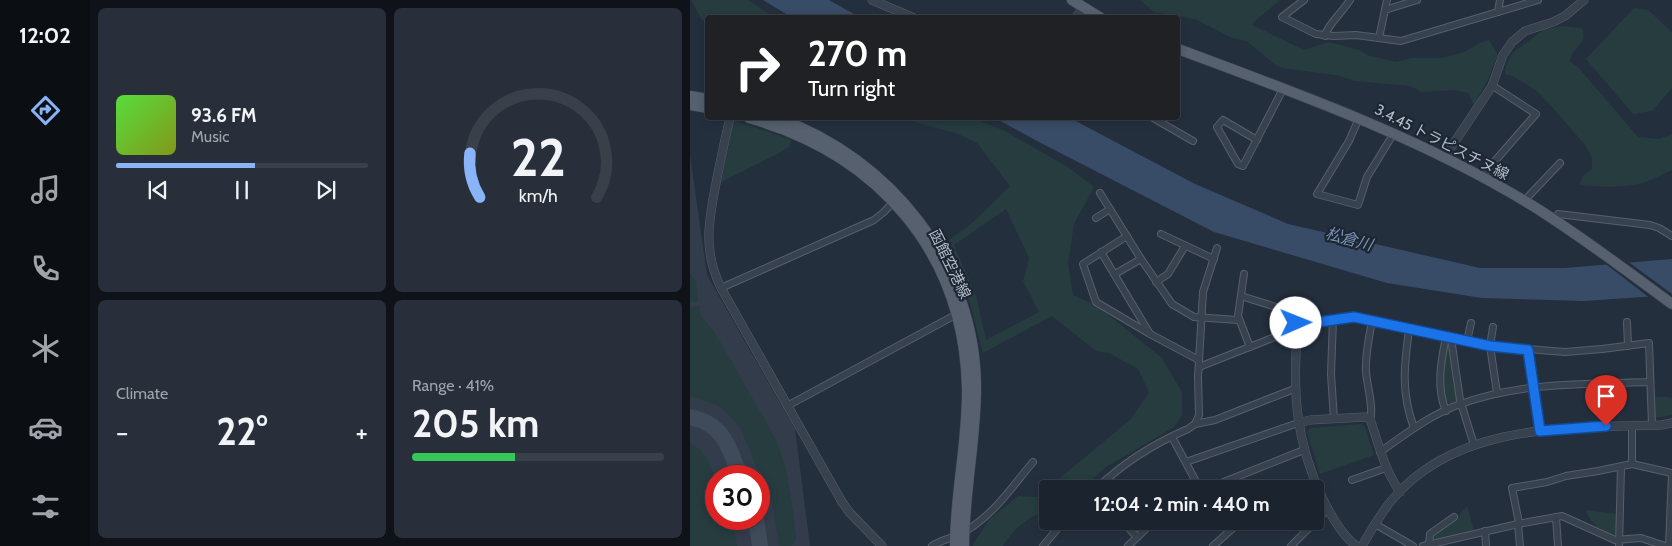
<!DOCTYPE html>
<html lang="en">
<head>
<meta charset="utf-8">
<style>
  body { margin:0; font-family:Cabin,"Noto Sans JP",sans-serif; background:#282f3a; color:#f1f3f6; height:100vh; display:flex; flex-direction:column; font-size:19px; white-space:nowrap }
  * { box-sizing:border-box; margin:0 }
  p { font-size:16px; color:#a0a4aa }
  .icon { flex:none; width:28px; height:28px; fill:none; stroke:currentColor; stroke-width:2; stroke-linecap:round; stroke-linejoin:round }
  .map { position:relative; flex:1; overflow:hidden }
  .panel { display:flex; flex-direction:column; gap:8px; padding:8px; background:#0f1319; width:600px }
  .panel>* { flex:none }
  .banner { position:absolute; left:15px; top:15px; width:475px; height:105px; border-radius:5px; box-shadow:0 2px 8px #0003,0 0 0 1px #39404a; background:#202124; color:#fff; overflow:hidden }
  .speed { position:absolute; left:15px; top:465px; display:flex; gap:10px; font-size:25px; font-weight:700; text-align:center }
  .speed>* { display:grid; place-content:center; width:65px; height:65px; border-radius:50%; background:#1b232e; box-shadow:0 2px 8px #0003,0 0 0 1px #39404a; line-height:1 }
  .speed .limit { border:8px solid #d22; background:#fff; color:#111 }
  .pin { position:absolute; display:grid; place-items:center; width:42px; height:42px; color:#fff; margin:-51px -21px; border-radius:50% 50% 50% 0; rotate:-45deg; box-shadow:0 0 5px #0007 }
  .pin .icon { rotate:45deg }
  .me { position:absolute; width:55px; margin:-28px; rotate:89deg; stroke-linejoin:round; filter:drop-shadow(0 0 4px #0008) }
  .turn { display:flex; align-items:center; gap:18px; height:105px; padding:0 20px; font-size:22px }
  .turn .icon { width:65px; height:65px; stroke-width:2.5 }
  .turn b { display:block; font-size:35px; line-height:42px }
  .big { font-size:38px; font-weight:700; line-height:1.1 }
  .panel .tile { flex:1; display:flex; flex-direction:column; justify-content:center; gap:8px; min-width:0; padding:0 18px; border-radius:8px; background:#282f3a }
  .panel .dial { align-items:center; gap:0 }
  .dial svg { height:130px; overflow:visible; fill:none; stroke:#39404a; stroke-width:7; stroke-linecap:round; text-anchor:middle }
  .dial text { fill:#f1f3f6; stroke:none }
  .song { display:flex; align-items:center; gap:15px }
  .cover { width:60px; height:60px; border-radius:8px; background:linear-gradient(135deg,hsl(110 70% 55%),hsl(70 70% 35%)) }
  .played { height:5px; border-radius:2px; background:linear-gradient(90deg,#8ab4f8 55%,#39404a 55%) }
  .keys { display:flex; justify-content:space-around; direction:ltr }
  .heat { display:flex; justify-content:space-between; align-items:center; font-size:28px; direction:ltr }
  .charge { height:8px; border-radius:4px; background:linear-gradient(90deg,#34c759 41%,#39404a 0) }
  .panel .tiles { flex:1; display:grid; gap:8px; grid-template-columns:repeat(2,1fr) }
  .trip { position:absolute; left:349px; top:480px; width:285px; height:50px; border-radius:5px; background:#1b232e; box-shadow:0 2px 8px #0003,0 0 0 1px #39404a; font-weight:700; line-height:50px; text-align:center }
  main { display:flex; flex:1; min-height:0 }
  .tabs { display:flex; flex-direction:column; width:90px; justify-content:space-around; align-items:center; background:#0b0e12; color:#a0a4aa }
  .tabs .icon { width:35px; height:35px }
  .tabs .current { color:#8ab4f8 }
  .tabs b { font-size:22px; color:#f1f3f6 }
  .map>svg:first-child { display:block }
  .airport { fill:#323c4b; fill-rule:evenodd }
  .green { fill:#263c3f; fill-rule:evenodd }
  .water { fill:#394c67 }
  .pier { fill:#242f3e }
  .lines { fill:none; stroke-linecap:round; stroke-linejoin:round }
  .taxiway { stroke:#3f4a5a; stroke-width:16 }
  .minor-casing { stroke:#565f6c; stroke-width:8 }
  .tertiary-casing { stroke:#565f6c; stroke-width:9 }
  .primary-casing { stroke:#414a57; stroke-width:11 }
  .minor { stroke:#38414e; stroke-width:6 }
  .tertiary { stroke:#38414e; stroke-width:8 }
  .primary { stroke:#56606e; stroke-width:10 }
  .route-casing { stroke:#114b97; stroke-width:12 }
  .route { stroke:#1a73e8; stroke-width:9 }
  .labels { text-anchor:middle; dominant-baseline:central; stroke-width:4.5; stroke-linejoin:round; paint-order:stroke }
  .street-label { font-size:15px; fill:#b4bcc9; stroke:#1d2633 }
  .water-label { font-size:16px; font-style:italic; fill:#7c92b1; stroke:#1d2633 }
</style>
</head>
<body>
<main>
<nav class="tabs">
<b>12:02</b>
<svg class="icon current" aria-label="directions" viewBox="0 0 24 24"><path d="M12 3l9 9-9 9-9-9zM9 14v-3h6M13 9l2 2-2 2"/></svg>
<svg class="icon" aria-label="music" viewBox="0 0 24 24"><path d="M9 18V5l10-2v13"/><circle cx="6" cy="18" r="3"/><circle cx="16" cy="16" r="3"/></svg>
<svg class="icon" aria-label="phone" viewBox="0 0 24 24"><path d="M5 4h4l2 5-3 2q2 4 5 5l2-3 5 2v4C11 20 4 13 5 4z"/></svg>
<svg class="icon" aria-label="climate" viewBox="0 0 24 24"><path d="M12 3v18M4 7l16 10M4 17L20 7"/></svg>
<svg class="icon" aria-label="car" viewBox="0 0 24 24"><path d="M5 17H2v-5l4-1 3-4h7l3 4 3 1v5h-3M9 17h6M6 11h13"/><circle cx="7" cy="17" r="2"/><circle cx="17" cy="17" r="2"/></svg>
<svg class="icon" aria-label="filters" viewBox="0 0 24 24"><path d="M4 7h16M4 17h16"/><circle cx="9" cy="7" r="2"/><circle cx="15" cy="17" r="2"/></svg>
</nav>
<section class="panel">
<div class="tiles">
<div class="tile">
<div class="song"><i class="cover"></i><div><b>93.6 FM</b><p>Music</p></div></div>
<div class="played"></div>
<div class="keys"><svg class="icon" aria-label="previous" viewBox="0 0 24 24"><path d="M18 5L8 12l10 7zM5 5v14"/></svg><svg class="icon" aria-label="pause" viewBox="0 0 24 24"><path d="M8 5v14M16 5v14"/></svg><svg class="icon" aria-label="next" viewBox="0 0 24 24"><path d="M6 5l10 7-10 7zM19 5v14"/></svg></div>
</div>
<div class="tile dial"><svg viewBox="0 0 100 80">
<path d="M14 69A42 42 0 1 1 86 69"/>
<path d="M14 69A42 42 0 0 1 8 42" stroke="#8ab4f8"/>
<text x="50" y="56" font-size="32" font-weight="700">22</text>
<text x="50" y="72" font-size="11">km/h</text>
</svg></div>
<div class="tile"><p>Climate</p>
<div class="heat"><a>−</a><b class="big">22°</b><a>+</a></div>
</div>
<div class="tile"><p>Range · 41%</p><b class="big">205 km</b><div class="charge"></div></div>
</div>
</section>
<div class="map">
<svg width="982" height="546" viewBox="0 0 982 546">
  <rect width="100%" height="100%" fill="#242f3e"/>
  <path class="airport" d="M0,155L17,275L105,429L120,546H0ZM26,476H69V519H26Z"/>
  <g class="green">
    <path d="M1,0H58L84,17L18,18L17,21L12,20Z"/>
    <path d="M450,0H590L564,22L562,25L614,50L639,42L669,50L680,56L707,62L721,58H752L774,52L792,42L799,40L808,55L797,81L784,105L778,93L765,90L732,92L720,86L665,81L646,75L592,68L584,64L558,42L540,37L505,19L464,12Z"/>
    <path d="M944,8L958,10L982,32V88L962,111L943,114L896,59Z"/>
    <path d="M872,26L892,28C899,45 881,46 880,62L888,67L948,137L969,139L982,134V170C973,174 963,180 953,183C936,188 906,187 889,185L893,176L902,169V158L895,145L862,107L847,91L823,76L815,74L816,66L822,53L855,29Z"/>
    <path d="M209,118H282L313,130L378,167L404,187L384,224L378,263L383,295L407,306L472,358L492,392V415L484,427L416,467L392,489H358L357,512C338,515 323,530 313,546H283V544L299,520L328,496L347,497L441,419L459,392L448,369L419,353L406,351L362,316L293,353L279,300L268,270L254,244L282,223L320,186L287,143L266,133ZM316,209L339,258L333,281L349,312L296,340L286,296L264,245Z"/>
    <path d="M46,121L102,140L99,147L91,152L31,182L42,123Z"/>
    <path d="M0,274L6,281L8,301L0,302Z"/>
    <path d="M9,306L11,316L25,333L85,438C99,470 102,503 106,537L105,542L101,546H89L83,507L51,429L36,412L27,405L0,396V307Z"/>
    <path d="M757,347H759L767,401L760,404L757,402C751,385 754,365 757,347Z"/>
    <path d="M964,397H977L982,398V415L965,418Z"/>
    <path d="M671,424L675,427L684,455L630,474L617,432L620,428Z"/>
    <path d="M0,443C29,458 26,491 26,519H42L47,546H0Z"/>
    <path d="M777,506L784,531L742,541L743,535L766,519Z"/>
    <path d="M895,510L927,514L926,535C909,530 903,526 895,510Z"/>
  </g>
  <g class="water">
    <path d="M73,0H139L169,17H101Z"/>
    <path d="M305,118H380L505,184L598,224L790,268H875L982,259V295L894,301L792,298L697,283L524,232L351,143Z"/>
  </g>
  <path class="pier" d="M936,260L982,294V297L961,299L913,262Z"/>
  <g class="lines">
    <g class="taxiway">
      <path d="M0,417C34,424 39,447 50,476"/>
      <path d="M66,519L70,546"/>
    </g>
    <defs>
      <g id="minor">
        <path d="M614,0L592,17L626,34L644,36L666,35L711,41L848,0"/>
        <path d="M695,10L727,0"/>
        <path d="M808,12L810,0"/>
        <path d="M635,36C636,27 654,10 660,0"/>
        <path d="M689,38L697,0"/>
        <path d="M463,118L503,141"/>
        <path d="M669,118L659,141L627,194L668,205L677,177L704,133"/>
        <path d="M567,140L533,120L527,127L548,164L553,166L593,89"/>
        <path d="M791,177L846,114L806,88"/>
        <path d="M410,193L451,259L482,304L504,317L548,320"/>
        <path d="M834,201L870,163"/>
        <path d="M406,218L420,209"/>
        <path d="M864,221L868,214L960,225L969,228L982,236"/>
        <path d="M471,234L524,259"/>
        <path d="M437,236L393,264L406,302L460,334"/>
        <path d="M411,252L460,334L509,360"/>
        <path d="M425,274L451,259"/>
        <path d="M554,274L548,316L560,347"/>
        <path d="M466,282L478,274L495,246"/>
        <path d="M31,288L184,220L194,212L205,200"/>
        <path d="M551,296L602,312L608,325L664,317L800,346L875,352L912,349L959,343L962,425"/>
        <path d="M643,320L641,374L644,419"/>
        <path d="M937,322L938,346"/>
        <path d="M803,327L800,346L807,393"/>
        <path d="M719,330C714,366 711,393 724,428"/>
        <path d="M761,338L770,400L784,445"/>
        <path d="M777,341L781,323"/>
        <path d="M838,350L850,431"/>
        <path d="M509,367L600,331H607"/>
        <path d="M97,406L269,313"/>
        <path d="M756,411C746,388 751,361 756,337"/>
        <path d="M680,419C684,409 677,385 676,372C675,355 679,338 682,321"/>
        <path d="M505,424L525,420L604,389"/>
        <path d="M942,426V464"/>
        <path d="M482,437L510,489"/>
        <path d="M690,452C714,435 740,415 768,405C829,382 896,384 960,382"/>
        <path d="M496,462L608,423"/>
        <path d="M662,480L696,468"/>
        <path d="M406,489C432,464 465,443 498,429L505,424L509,415L508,377L513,292L527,248"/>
        <path d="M516,489L614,450"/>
        <path d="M612,489L626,483"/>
        <path d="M866,517L868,546"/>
        <path d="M432,521L447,537"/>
        <path d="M829,523L822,488L857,482L876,476L908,471L942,464L982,473"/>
        <path d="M685,524L723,546"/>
        <path d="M828,524L830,546"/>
        <path d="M795,531L796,546"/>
        <path d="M739,545L740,534L764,517"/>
        <path d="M242,546C252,539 265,538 276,531C306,512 321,488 343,462"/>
        <path d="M353,546L374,521"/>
        <path d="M438,546L464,521"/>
        <path d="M523,546L551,521"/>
        <path d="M601,546L638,509"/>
        <path d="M733,546L828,524L872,516L925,540L951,538L975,546"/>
        <path d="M929,546L931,467"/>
        <path d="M979,546L982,473"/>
      </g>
      <g id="tertiary">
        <path d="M182,0L224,18"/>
        <path d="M385,18L393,8"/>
        <path d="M40,118C35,138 31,158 27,178C19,219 12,249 31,288L152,502L160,513L192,546"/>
        <path d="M754,158L802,86L813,55L822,42L835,31L863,22L875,16L894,0"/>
        <path d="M608,325C602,389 605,441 633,499C641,516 651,534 666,546"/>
        <path d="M608,423L620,420L675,417L680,419C689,445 694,469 710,492"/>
        <path d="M672,546C681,530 690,515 701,501C766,422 879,428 971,425L982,423"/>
      </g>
      <g id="primary">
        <path d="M382,0L411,18"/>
        <path d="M488,49C609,94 732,138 843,206C891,236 937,271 982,304"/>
        <path d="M0,96L18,99"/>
        <path d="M0,105L18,108"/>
        <path d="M59,118C187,154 274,251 277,388C278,441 265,493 265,546"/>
        <path d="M87,118C201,158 285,264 286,387C286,440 274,493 274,546"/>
      </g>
    </defs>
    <use href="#minor" class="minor-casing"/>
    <use href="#tertiary" class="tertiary-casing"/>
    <use href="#primary" class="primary-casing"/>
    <use href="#minor" class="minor"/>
    <use href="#tertiary" class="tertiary"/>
    <use href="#primary" class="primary"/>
  </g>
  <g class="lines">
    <defs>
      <path id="route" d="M606,323L608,325L664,317L800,346L838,350L850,431L916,426"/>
    </defs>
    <use href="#route" class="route-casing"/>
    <use href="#route" class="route"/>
  </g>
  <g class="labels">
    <g class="street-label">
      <text transform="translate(752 142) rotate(27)">3.4.45 トラピスチヌ線</text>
      <text transform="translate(260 264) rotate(64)">函館空港線</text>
    </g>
    <g class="water-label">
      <text transform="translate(659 239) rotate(15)">松倉川</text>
    </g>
  </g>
</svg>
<div class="speed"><div class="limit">30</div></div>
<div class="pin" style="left:916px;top:426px;background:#d93025"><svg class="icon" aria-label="arrive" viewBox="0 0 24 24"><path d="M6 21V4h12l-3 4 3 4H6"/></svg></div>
<svg class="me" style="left:606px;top:323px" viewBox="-20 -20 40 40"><circle r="19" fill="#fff"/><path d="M0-13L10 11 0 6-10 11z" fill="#1a73e8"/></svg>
<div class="trip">12:04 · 2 min · 440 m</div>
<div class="banner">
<div class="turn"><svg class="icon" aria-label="right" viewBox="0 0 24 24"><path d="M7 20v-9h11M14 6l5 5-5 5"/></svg><div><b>270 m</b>Turn right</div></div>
</div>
</div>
</main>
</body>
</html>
